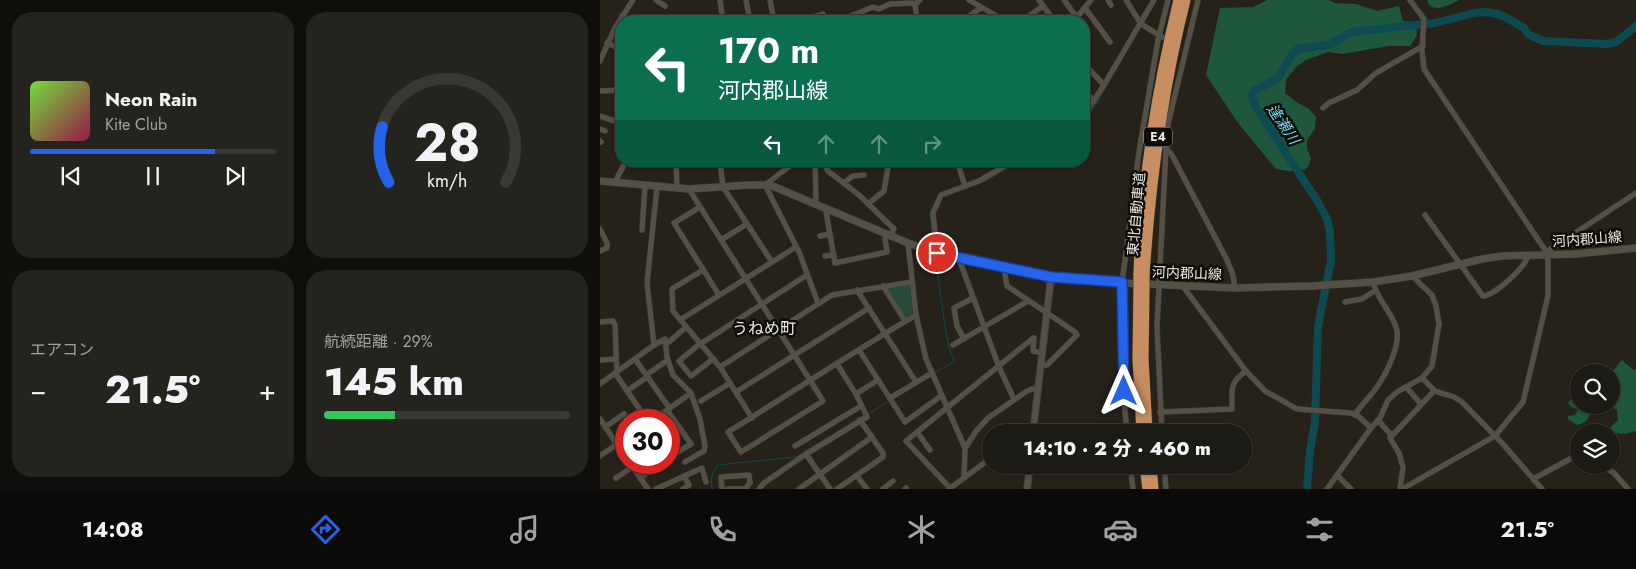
<!DOCTYPE html>
<html lang="ja">
<head>
<meta charset="utf-8">
<style>
  body { margin:0; font-family:Jost,"Noto Sans JP",sans-serif; background:#25231d; color:#f1f3f6; height:100vh; display:flex; flex-direction:column; font-size:19px; white-space:nowrap }
  * { box-sizing:border-box; margin:0 }
  p { font-size:16px; color:#a0a1a0 }
  .icon { flex:none; width:28px; height:28px; fill:none; stroke:currentColor; stroke-width:2; stroke-linecap:round; stroke-linejoin:round }
  .map { position:relative; flex:1; overflow:hidden }
  .details { display:flex; flex-direction:column; gap:12px; padding:12px; background:#0f0e0b; width:600px }
  .details>* { flex:none }
  .guide { position:absolute; left:15px; top:15px; width:475px; height:152px; border-radius:20px; box-shadow:0 1px 4px #0004,0 0 0 1px #3a3834; background:#0b6e4f; color:#fff; overflow:hidden }
  .buttons { position:absolute; left:970px; top:364px; display:grid; gap:10px }
  .buttons a { display:grid; place-items:center; width:50px; height:50px; border-radius:50%; background:#1c1a14; box-shadow:0 1px 4px #0004,0 0 0 1px #3a3834; font-size:25px }
  .speed { position:absolute; left:15px; top:409px; display:flex; gap:10px; font-size:25px; font-weight:700; text-align:center }
  .speed>* { display:grid; place-content:center; width:65px; height:65px; border-radius:50%; background:#1c1a14; box-shadow:0 1px 4px #0004,0 0 0 1px #3a3834; line-height:1 }
  .speed .limit { border:8px solid #d22; background:#fff; color:#111 }
  .pin { position:absolute; display:grid; place-items:center; width:42px; height:42px; color:#fff; margin:-21px; border:2px solid #fff; border-radius:50%; box-shadow:0 1px 5px #0007 }
  .me { position:absolute; width:55px; margin:-28px; rotate:0deg; stroke-linejoin:round; filter:drop-shadow(0 0 4px #0008) }
  .turn { display:flex; align-items:center; gap:18px; height:105px; padding:0 20px; font-size:22px }
  .turn .icon { width:65px; height:65px; stroke-width:2.5 }
  .turn b { display:block; font-size:35px; line-height:42px }
  .lanes { display:flex; align-items:center; height:48px; padding:0 20px; background:#0003; justify-content:center; gap:25px; direction:ltr }
  .lanes .off { opacity:.35 }
  .big { font-size:38px; font-weight:800; line-height:1.1 }
  .details .tile { flex:1; display:flex; flex-direction:column; justify-content:center; gap:8px; min-width:0; padding:0 18px; border-radius:20px; background:#25231d }
  .details .dial { align-items:center; gap:0 }
  .dial svg { height:130px; overflow:visible; fill:none; stroke:#3a3834; stroke-width:7; stroke-linecap:round; text-anchor:middle }
  .dial text { fill:#f1f3f6; stroke:none }
  .song { display:flex; align-items:center; gap:15px }
  .cover { width:60px; height:60px; border-radius:8px; background:linear-gradient(135deg,hsl(100 70% 55%),hsl(340 70% 35%)) }
  .played { height:5px; border-radius:2px; background:linear-gradient(90deg,#2563eb 75%,#3a3834 75%) }
  .keys { display:flex; justify-content:space-around; direction:ltr }
  .heat { display:flex; justify-content:space-between; align-items:center; font-size:28px; direction:ltr }
  .charge { height:8px; border-radius:4px; background:linear-gradient(90deg,#34c759 29%,#3a3834 0) }
  .details .tiles { flex:1; display:grid; gap:12px; grid-template-columns:repeat(2,1fr) }
  .trip { position:absolute; left:382px; top:424px; width:270px; height:50px; border-radius:25px; background:#1c1a14; box-shadow:0 1px 4px #0004,0 0 0 1px #3a3834; font-weight:800; line-height:50px; text-align:center }
  .dock { display:flex; height:80px; justify-content:space-around; align-items:center; background:#0b0a08; color:#a0a1a0 }
  .dock .icon { width:35px; height:35px }
  .dock .active { color:#2563eb }
  .dock b { font-size:22px; color:#f1f3f6 }
  main { display:flex; flex:1; min-height:0 }
  .map>svg:first-child { display:block }
  .green { fill:#264b38 }
  .forest { fill:#1e573c }
  .lines { fill:none; stroke-linecap:round; stroke-linejoin:round }
  .stream { stroke:#0d4a52; stroke-width:1 }
  .river { stroke:#0d4a52; stroke-width:8 }
  .minor-casing { stroke:#3f3d36; stroke-width:6 }
  .tertiary-casing { stroke:#3f3d36; stroke-width:8 }
  .secondary-casing { stroke:#3f3d36; stroke-width:8 }
  .motorway-casing { stroke:#3f3d36; stroke-width:10 }
  .minor { stroke:#545046; stroke-width:5 }
  .tertiary { stroke:#545046; stroke-width:6 }
  .secondary { stroke:#545046; stroke-width:7 }
  .motorway { stroke:#c78e62; stroke-width:9 }
  .motorway-bridge-casing { stroke:#3f3d36; stroke-width:10; stroke-linecap:butt }
  .motorway-bridge { stroke:#c78e62; stroke-width:9 }
  .route-casing { stroke:#184099; stroke-width:12 }
  .route { stroke:#2563eb; stroke-width:9 }
  .labels { text-anchor:middle; dominant-baseline:central; stroke-width:5; stroke-linejoin:round; paint-order:stroke }
  .shield { fill:#0d0c08; stroke:#a8a7a1; stroke-width:1 }
  .shield-label { font-size:12px; font-weight:bold; fill:#ebe9e3 }
  .street-label { font-size:14px; fill:#ebe9e3; stroke:#0d0c08 }
  .water-label { font-size:15px; font-style:italic; fill:#6cdced; stroke:#0d0c08 }
  .quarter-label { font-size:16px; fill:#ebe9e3; stroke:#0d0c08 }
</style>
</head>
<body>
<main>
<section class="details">
<div class="tiles">
<div class="tile">
<div class="song"><i class="cover"></i><div><b>Neon Rain</b><p>Kite Club</p></div></div>
<div class="played"></div>
<div class="keys"><svg class="icon" aria-label="previous" viewBox="0 0 24 24"><path d="M18 5L8 12l10 7zM5 5v14"/></svg><svg class="icon" aria-label="pause" viewBox="0 0 24 24"><path d="M8 5v14M16 5v14"/></svg><svg class="icon" aria-label="next" viewBox="0 0 24 24"><path d="M6 5l10 7-10 7zM19 5v14"/></svg></div>
</div>
<div class="tile dial"><svg viewBox="0 0 100 80">
<path d="M14 69A42 42 0 1 1 86 69"/>
<path d="M14 69A42 42 0 0 1 10 35" stroke="#2563eb"/>
<text x="50" y="56" font-size="32" font-weight="700">28</text>
<text x="50" y="72" font-size="11">km/h</text>
</svg></div>
<div class="tile"><p>エアコン</p>
<div class="heat"><a>−</a><b class="big">21.5°</b><a>+</a></div>
</div>
<div class="tile"><p>航続距離 · 29%</p><b class="big">145 km</b><div class="charge"></div></div>
</div>
</section>
<div class="map">
<svg width="1036" height="489" viewBox="0 0 1036 489">
  <rect width="100%" height="100%" fill="#26221a"/>
  <path class="green" d="M308,284L311,286L314,312L307,317H304L287,290L288,287Z"/>
  <g class="forest">
    <path d="M667,0H728L735,3L756,4L777,11L799,6L803,21L812,22C820,31 817,37 810,46H789L742,54L728,52L706,60L696,67L686,80L685,93L698,103L709,109L716,117L715,129L707,140V148L711,159L708,167L704,170L689,171L676,169L638,123L606,75L620,8L653,7Z"/>
    <path d="M827,0H859C849,5 831,15 827,0Z"/>
    <path d="M1022,360L1032,369L1036,370V431L1026,434L1014,433L1011,431V427L1018,420L1017,410L1012,407H1006L1004,405H1011V373Z"/>
    <path d="M979,398V405H993C991,415 988,423 977,425L968,419V416L975,415L978,410L970,406L968,403L970,400Z"/>
  </g>
  <g class="lines">
    <g class="stream">
      <path d="M484,120L493,110L525,54"/>
      <path d="M383,182L393,177L419,161"/>
      <path d="M334,248L330,212L335,203"/>
      <path d="M334,373L355,361L351,354L346,333L335,254"/>
      <path d="M268,414L288,402"/>
      <path d="M112,489L111,478L117,465L196,457L264,415"/>
    </g>
    <path class="river" d="M707,489L710,451L715,421L718,326L731,261L730,232L727,219L718,202L655,106L652,96L654,91L678,78L692,54L698,49L731,44L751,32L835,23L874,13L886,12L897,14L905,17L923,27L929,35L944,41L1007,44L1016,42L1036,26"/>
    <defs>
      <g id="minor">
        <path d="M56,0L65,6"/>
        <path d="M120,0L123,21"/>
        <path d="M146,0L150,21"/>
        <path d="M170,0L174,21"/>
        <path d="M369,0L405,21"/>
        <path d="M439,0L454,21"/>
        <path d="M464,0L477,18"/>
        <path d="M508,0L511,5"/>
        <path d="M526,0L541,24L562,37"/>
        <path d="M315,4L317,21"/>
        <path d="M485,8L510,42"/>
        <path d="M22,16L32,21"/>
        <path d="M200,21L223,14"/>
        <path d="M239,21L273,7L279,9L290,4L312,3L315,4L320,0"/>
        <path d="M362,21L381,8"/>
        <path d="M422,21L443,6"/>
        <path d="M474,21L491,0"/>
        <path d="M7,43L21,49"/>
        <path d="M0,61L15,28L33,0"/>
        <path d="M485,65L504,85"/>
        <path d="M484,90L494,101"/>
        <path d="M0,91L21,90"/>
        <path d="M723,108L729,103L757,90L776,73L823,46"/>
        <path d="M0,116L21,123"/>
        <path d="M484,116L507,80L554,0"/>
        <path d="M0,129L5,131"/>
        <path d="M0,141L1,142"/>
        <path d="M566,148L572,155L627,260L633,275L635,288"/>
        <path d="M76,161L77,189"/>
        <path d="M120,161L123,187L172,262"/>
        <path d="M196,161L165,185L199,252L218,303"/>
        <path d="M215,161L216,203"/>
        <path d="M225,161V165L228,171L259,195L294,229L291,235"/>
        <path d="M357,161L365,186"/>
        <path d="M15,182L26,161"/>
        <path d="M243,183L253,176L264,175"/>
        <path d="M89,189C133,260 179,330 223,401L141,452L128,432C191,393 253,352 316,315"/>
        <path d="M268,204L284,191L289,161"/>
        <path d="M100,207L74,223L119,295"/>
        <path d="M227,208L226,212L235,263L287,252L285,239L288,234"/>
        <path d="M825,215L883,296C894,296 927,266 928,255"/>
        <path d="M0,229L7,243V248L0,251"/>
        <path d="M42,230L45,186"/>
        <path d="M220,236L230,234"/>
        <path d="M121,240L147,224"/>
        <path d="M308,243L316,315L326,359L365,448"/>
        <path d="M946,252L1036,193"/>
        <path d="M337,253L333,213L341,195L379,181L413,161"/>
        <path d="M225,256L234,255"/>
        <path d="M359,259L399,367L414,399"/>
        <path d="M404,268L407,286L475,332L477,335L447,365H441"/>
        <path d="M103,270L72,289L73,311L120,367L152,418"/>
        <path d="M582,285L646,371L665,391L697,409L751,413L758,416L771,428"/>
        <path d="M283,286L305,321"/>
        <path d="M257,290L316,382"/>
        <path d="M745,302L762,299L776,290"/>
        <path d="M80,320L196,247"/>
        <path d="M0,322L13,321L15,325L17,376L47,420"/>
        <path d="M364,339L357,326L354,308L373,298"/>
        <path d="M69,342L86,327"/>
        <path d="M353,345L428,301"/>
        <path d="M259,350L305,422L341,396"/>
        <path d="M35,359L68,406L69,413L91,444L71,456"/>
        <path d="M113,359L91,376L79,361L97,346L207,275"/>
        <path d="M0,360L16,359"/>
        <path d="M120,367L232,295L312,282"/>
        <path d="M46,375L68,360"/>
        <path d="M822,378L835,391L854,397L862,402L902,443L942,489"/>
        <path d="M0,384L54,345L47,283L57,187"/>
        <path d="M806,387L821,404"/>
        <path d="M27,391L47,377"/>
        <path d="M136,392L269,308"/>
        <path d="M256,394L278,380"/>
        <path d="M290,398L332,373"/>
        <path d="M101,401L130,383"/>
        <path d="M560,412L632,409C632,390 629,383 646,371"/>
        <path d="M755,415C760,406 768,399 774,391C785,377 802,344 796,327C791,311 777,299 773,282"/>
        <path d="M0,419L26,458"/>
        <path d="M53,420L91,393L73,375L67,357L65,339L54,345"/>
        <path d="M778,420L791,435"/>
        <path d="M5,427L24,414"/>
        <path d="M317,432L330,450"/>
        <path d="M527,432L523,391L522,283L539,152L558,40L568,0"/>
        <path d="M562,432L557,327L566,148L568,124L598,0"/>
        <path d="M195,446L261,406"/>
        <path d="M206,454L230,489"/>
        <path d="M0,456L26,438"/>
        <path d="M29,462L48,489"/>
        <path d="M85,462L104,451L105,446L100,419L91,393"/>
        <path d="M530,465L533,489"/>
        <path d="M564,465L566,489"/>
        <path d="M1001,465L1014,473L1028,489"/>
        <path d="M737,475L751,489"/>
        <path d="M257,476L267,489"/>
        <path d="M364,477L365,448L377,430L388,418L427,391L432,389H438"/>
        <path d="M16,478L32,467"/>
        <path d="M40,478L62,462"/>
        <path d="M933,479L979,454"/>
        <path d="M350,488L306,441L432,339L434,338L433,351L442,353"/>
        <path d="M56,489L102,468L106,482"/>
        <path d="M83,489L89,485L84,476"/>
        <path d="M122,489L121,477L149,475L150,483L145,489"/>
        <path d="M127,489H145"/>
        <path d="M159,489L164,483L206,454L267,417L256,394L237,364"/>
        <path d="M199,489L272,437"/>
        <path d="M237,489L283,457V453L260,420"/>
        <path d="M283,489L293,481"/>
        <path d="M305,489L306,488"/>
        <path d="M349,489L391,458"/>
        <path d="M727,489L771,428L780,418L788,400L797,392L822,378L832,366L839,324L836,306L832,295L812,276"/>
        <path d="M800,489L803,467L799,453L790,438L834,391"/>
        <path d="M802,489L895,436L923,402L948,296V261L945,250L824,69L822,50L824,19L810,0"/>
      </g>
      <g id="tertiary">
        <path d="M433,432L451,277"/>
        <path d="M427,489L430,465"/>
      </g>
      <path id="secondary" d="M0,181L89,189L149,185H170L308,243L335,252L451,277L522,283L635,288L711,286L773,282L812,276L882,259L902,256L975,254L1036,248"/>
      <g id="motorway">
        <path d="M538,275C541,182 556,90 578,0"/>
        <path d="M545,275C551,182 563,91 586,0"/>
        <path d="M538,288L537,359L541,432"/>
        <path d="M545,288L544,359L548,432"/>
        <path d="M544,465L547,489"/>
        <path d="M552,465L554,489"/>
      </g>
    </defs>
    <use href="#minor" class="minor-casing"/>
    <use href="#tertiary" class="tertiary-casing"/>
    <use href="#secondary" class="secondary-casing"/>
    <use href="#motorway" class="motorway-casing"/>
    <use href="#minor" class="minor"/>
    <use href="#tertiary" class="tertiary"/>
    <use href="#secondary" class="secondary"/>
    <use href="#motorway" class="motorway"/>
    <defs>
      <g id="motorway-bridge">
        <path d="M538,288V275"/>
        <path d="M545,288V275"/>
      </g>
    </defs>
    <use href="#motorway-bridge" class="motorway-bridge-casing"/>
    <use href="#motorway-bridge" class="motorway-bridge"/>
  </g>
  <g class="lines">
    <defs>
      <path id="route" d="M337,253L451,277L522,282L524,391"/>
    </defs>
    <use href="#route" class="route-casing"/>
    <use href="#route" class="route"/>
  </g>
  <g class="labels">
    <rect class="shield" x="544" y="127.5" width="28" height="19" rx="4"/>
    <g class="shield-label">
      <text x="558" y="137">E4</text>
    </g>
    <g class="street-label">
      <text transform="translate(536 214) rotate(-85)">東北自動車道</text>
      <text transform="translate(987 239) rotate(-4)">河内郡山線</text>
      <text transform="translate(587 273) rotate(2)">河内郡山線</text>
    </g>
    <g class="water-label">
      <text transform="translate(683 124) rotate(56)">逢瀬川</text>
    </g>
    <g class="quarter-label">
      <text x="164" y="328">うねめ町</text>
    </g>
  </g>
</svg>
<div class="buttons">
<a><svg class="icon" aria-label="search" viewBox="0 0 24 24"><circle cx="10" cy="10" r="6"/><path d="M15 15l6 6"/></svg></a>
<a><svg class="icon" aria-label="layers" viewBox="0 0 24 24"><path d="M12 4l9 5-9 5-9-5zM3 14l9 5 9-5"/></svg></a>
</div>
<div class="speed"><div class="limit">30</div></div>
<div class="pin" style="left:337px;top:253px;background:#d93025"><svg class="icon" aria-label="arrive" viewBox="0 0 24 24"><path d="M6 21V4h12l-3 4 3 4H6"/></svg></div>
<svg class="me" style="left:524px;top:391px" viewBox="-20 -20 40 40"><path d="M0-17L14 15 0 8-14 15z" fill="#2563eb" stroke="#fff" stroke-width="4"/></svg>
<div class="trip">14:10 · 2 分 · 460 m</div>
<div class="guide">
<div class="turn"><svg class="icon" aria-label="left" viewBox="0 0 24 24"><path d="M17 20v-9H6M10 6l-5 5 5 5"/></svg><div><b>170 m</b>河内郡山線</div></div>
<div class="lanes"><svg class="icon" aria-label="left" viewBox="0 0 24 24"><path d="M17 20v-9H6M10 6l-5 5 5 5"/></svg><svg class="icon off" aria-label="ahead" viewBox="0 0 24 24"><path d="M12 20V5M6 11l6-6 6 6"/></svg><svg class="icon off" aria-label="ahead" viewBox="0 0 24 24"><path d="M12 20V5M6 11l6-6 6 6"/></svg><svg class="icon off" aria-label="right" viewBox="0 0 24 24"><path d="M7 20v-9h11M14 6l5 5-5 5"/></svg></div>
</div>
</div>
</main>
<nav class="dock">
<b>14:08</b>
<svg class="icon active" aria-label="directions" viewBox="0 0 24 24"><path d="M12 3l9 9-9 9-9-9zM9 14v-3h6M13 9l2 2-2 2"/></svg>
<svg class="icon" aria-label="music" viewBox="0 0 24 24"><path d="M9 18V5l10-2v13"/><circle cx="6" cy="18" r="3"/><circle cx="16" cy="16" r="3"/></svg>
<svg class="icon" aria-label="phone" viewBox="0 0 24 24"><path d="M5 4h4l2 5-3 2q2 4 5 5l2-3 5 2v4C11 20 4 13 5 4z"/></svg>
<svg class="icon" aria-label="climate" viewBox="0 0 24 24"><path d="M12 3v18M4 7l16 10M4 17L20 7"/></svg>
<svg class="icon" aria-label="car" viewBox="0 0 24 24"><path d="M5 17H2v-5l4-1 3-4h7l3 4 3 1v5h-3M9 17h6M6 11h13"/><circle cx="7" cy="17" r="2"/><circle cx="17" cy="17" r="2"/></svg>
<svg class="icon" aria-label="filters" viewBox="0 0 24 24"><path d="M4 7h16M4 17h16"/><circle cx="9" cy="7" r="2"/><circle cx="15" cy="17" r="2"/></svg>
<b>21.5°</b>
</nav>
</body>
</html>
